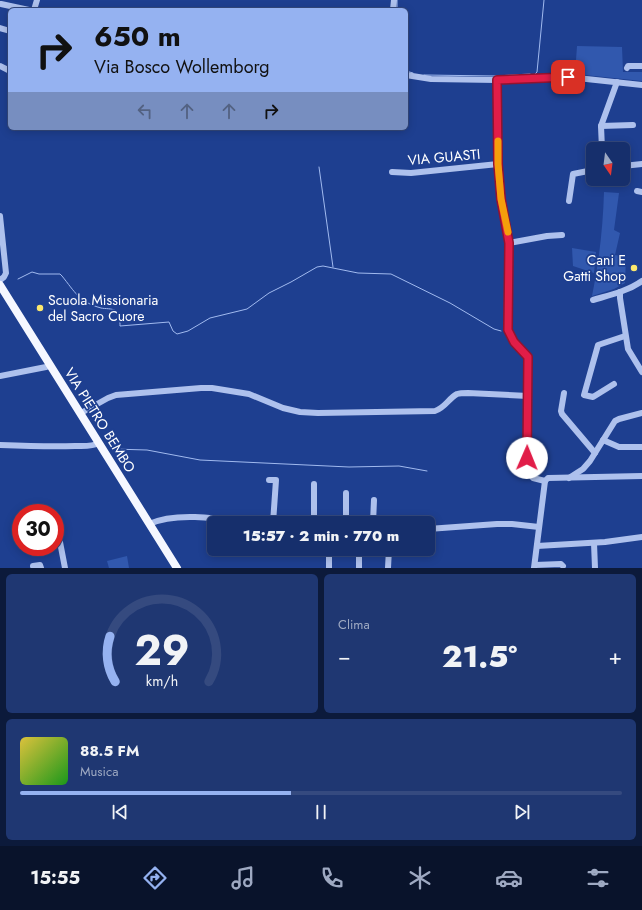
<!DOCTYPE html>
<html lang="it">
<head>
<meta charset="utf-8">
<style>
  body { margin:0; font-family:Jost,sans-serif; background:#1f3772; color:#f1f3f6; height:100vh; display:flex; flex-direction:column; font-size:15px; white-space:nowrap }
  * { box-sizing:border-box; margin:0 }
  p { font-size:13px; color:#9ea9c2 }
  .icon { flex:none; width:22px; height:22px; fill:none; stroke:currentColor; stroke-width:2; stroke-linecap:round; stroke-linejoin:round }
  .map { position:relative; height:568px; overflow:hidden }
  .details { display:flex; flex-direction:column; gap:6px; padding:6px; background:#0c1a3b; flex:1 }
  .details>* { flex:none }
  .hud { position:absolute; left:8px; top:8px; width:400px; height:122px; border-radius:6px; box-shadow:0 2px 10px #0003,0 0 0 1px #354a7f; background:#95b2f1; color:#111; overflow:hidden }
  .needle { width:26px; rotate:166deg }
  .buttons { position:absolute; left:586px; top:142px; display:grid; gap:8px }
  .buttons a { display:grid; place-items:center; width:44px; height:44px; border-radius:6px; background:#162f6c; box-shadow:0 2px 10px #0003,0 0 0 1px #354a7f; font-size:20px }
  .speed { position:absolute; left:12px; top:504px; display:flex; gap:8px; font-size:20px; font-weight:700; text-align:center }
  .speed>* { display:grid; place-content:center; width:52px; height:52px; border-radius:50%; background:#162f6c; box-shadow:0 2px 10px #0003,0 0 0 1px #354a7f; line-height:1 }
  .speed .limit { border:6px solid #d22; background:#fff; color:#111 }
  .pin { position:absolute; display:grid; place-items:center; width:34px; height:34px; color:#fff; margin:-17px; border-radius:8px; box-shadow:0 2px 6px #0006 }
  .me { position:absolute; width:44px; margin:-22px; rotate:1deg; stroke-linejoin:round; filter:drop-shadow(0 0 3px #0008) }
  .turn { display:flex; align-items:center; gap:14px; height:84px; padding:0 20px; font-size:18px }
  .turn .icon { width:52px; height:52px; stroke-width:2.5 }
  .turn b { display:block; font-size:28px; line-height:34px }
  .lanes { display:flex; align-items:center; height:38px; padding:0 20px; background:#0003; justify-content:center; gap:20px; direction:ltr }
  .lanes .off { opacity:.35 }
  .big { font-size:30px; font-weight:800; line-height:1.1 }
  .details .tile { flex:1; display:flex; flex-direction:column; justify-content:center; gap:6px; min-width:0; padding:0 14px; border-radius:6px; background:#1f3772 }
  .details .dial { align-items:center; gap:0 }
  .dial svg { height:104px; overflow:visible; fill:none; stroke:#354a7f; stroke-width:7; stroke-linecap:round; text-anchor:middle }
  .dial text { fill:#f1f3f6; stroke:none }
  .song { display:flex; align-items:center; gap:12px }
  .cover { width:48px; height:48px; border-radius:6px; background:linear-gradient(135deg,hsl(50 70% 55%),hsl(120 70% 35%)) }
  .played { height:4px; border-radius:2px; background:linear-gradient(90deg,#95b2f1 45%,#354a7f 45%) }
  .keys { display:flex; justify-content:space-around; direction:ltr }
  .heat { display:flex; justify-content:space-between; align-items:center; font-size:22px; direction:ltr }
  .details .tiles { flex:1; display:grid; gap:6px; grid-template-columns:1fr 1fr }
  .tile:last-child { grid-column:span 2 }
  .trip { position:absolute; left:207px; top:516px; width:228px; height:40px; border-radius:6px; background:#162f6c; box-shadow:0 2px 10px #0003,0 0 0 1px #354a7f; font-weight:800; line-height:40px; text-align:center }
  .dock { display:flex; height:64px; justify-content:space-around; align-items:center; background:#09132b; color:#9ea9c2 }
  .dock .icon { width:28px; height:28px }
  .dock .current { color:#95b2f1 }
  .dock b { font-size:18px; color:#f1f3f6 }
  .map>svg:first-child { display:block }
  .green { fill:#3158ae }
  .lines { fill:none; stroke-linecap:round; stroke-linejoin:round }
  .stream { stroke:#a1baef; stroke-width:1 }
  .minor { stroke:#aec1ed; stroke-width:6 }
  .major { stroke:#f5f7ff; stroke-width:8 }
  .route-casing { stroke:#92132f; stroke-width:10 }
  .route { stroke:#e11d48; stroke-width:7 }
  .slow { stroke:#f59e0b; stroke-width:7 }
  .poi-dot { fill:#fce86d; stroke:#1e3f90; stroke-width:1.5 }
  .labels { text-anchor:middle; dominant-baseline:central; stroke-width:3.5; stroke-linejoin:round; paint-order:stroke }
  .street-label { font-size:14px; fill:#fff; stroke:#1e3f90 }
  .poi-label { font-size:14px; fill:#fff; stroke:#1e3f90; text-anchor:end }
</style>
</head>
<body>
<div class="map">
<svg width="642" height="568" viewBox="0 0 642 568">
  <rect width="100%" height="100%" fill="#1e3f90"/>
  <g class="green">
    <path d="M577,46L622,47L623,72H642V81L575,74Z"/>
    <path d="M604,192L619,193L614,230L620,233L615,255L626,257L625,283L614,289L592,296C599,262 603,227 604,192Z"/>
    <path d="M572,248L596,252L594,273L573,266Z"/>
    <path d="M127,556L129,568H109L107,561Z"/>
  </g>
  <g class="lines">
    <g class="stream">
      <path d="M397,10V0"/>
      <path d="M406,71L413,73"/>
      <path d="M535,74L537,72L544,0"/>
      <path d="M424,75L496,76L530,74"/>
      <path d="M319,167L333,267"/>
      <path d="M18,279L32,272L39,274H60L62,276C75,292 79,302 101,308C105,309 112,308 116,311C120,314 120,322 120,326L169,322L173,331L177,334L188,331L210,318L247,309L269,293L291,282L317,267L323,266L358,273L391,274L450,303L494,329L501,331"/>
      <path d="M112,449L147,450L200,460L349,467L399,466L427,471"/>
    </g>
    <g class="minor">
      <path d="M1,4L29,10"/>
      <path d="M34,10L37,0"/>
      <path d="M393,10L394,0"/>
      <path d="M0,28L10,31"/>
      <path d="M0,66L10,71"/>
      <path d="M627,68L628,66H642"/>
      <path d="M406,75L431,79L497,80L568,77L642,85"/>
      <path d="M497,80L498,164L501,199L509,243L508,330L514,342L528,357V471L533,478L545,481"/>
      <path d="M601,126L633,125"/>
      <path d="M602,149L601,126L617,82"/>
      <path d="M623,166L642,164"/>
      <path d="M392,172L411,173L498,164"/>
      <path d="M637,191L642,192"/>
      <path d="M569,201L573,174L593,170"/>
      <path d="M0,216L6,273L4,277L0,280"/>
      <path d="M509,243L547,236L562,235"/>
      <path d="M620,292V298L628,349L642,372"/>
      <path d="M593,300C610,295 628,291 642,281"/>
      <path d="M0,376L46,367L50,365"/>
      <path d="M614,384L593,397L584,395L598,345L625,336"/>
      <path d="M564,393L561,411L562,414L595,453"/>
      <path d="M81,413L108,398L116,395L201,388H212L249,394L283,408L300,412L318,413L435,411C445,408 449,398 457,394C460,393 464,393 468,393L528,396"/>
      <path d="M603,440L619,447H642"/>
      <path d="M0,445C25,446 50,447 75,446C83,446 92,447 99,443"/>
      <path d="M569,478L583,469L590,461L615,421L619,419L642,413"/>
      <path d="M269,480H276L273,523"/>
      <path d="M545,481L548,478L642,476"/>
      <path d="M314,523V484"/>
      <path d="M346,523V493"/>
      <path d="M373,523L374,500"/>
      <path d="M149,524C177,511 222,519 251,523"/>
      <path d="M428,529L497,524H512L539,527"/>
      <path d="M60,542L65,568"/>
      <path d="M594,543L595,568"/>
      <path d="M537,546L605,542L642,537"/>
      <path d="M329,549V568"/>
      <path d="M359,549V568"/>
      <path d="M535,565L561,564L563,566"/>
      <path d="M33,566L40,565L41,568"/>
      <path d="M388,568L389,549"/>
      <path d="M534,568L545,481"/>
    </g>
    <path class="major" d="M0,285L177,568"/>
  </g>
  <g class="lines">
    <defs>
      <path id="route" d="M527,458L528,357L514,342L508,330L509,243L501,199L498,164L497,80L568,77"/>
    </defs>
    <use href="#route" class="route-casing"/>
    <use href="#route" class="route"/>
    <path class="slow" d="M498,141V164L501,199L508,232"/>
  </g>
  <g class="poi-dot">
    <circle cx="634" cy="268" r="4"/>
    <circle cx="40" cy="308" r="4"/>
  </g>
  <g class="labels">
    <g class="street-label">
      <text transform="translate(444 157) rotate(-5)">VIA GUASTI</text>
      <text transform="translate(100 420) rotate(58)">VIA PIETRO BEMBO</text>
    </g>
    <g class="poi-label">
      <text x="626" y="260">Cani E<tspan x="626" dy="16">Gatti Shop</tspan></text>
      <text x="48" y="300" text-anchor="start">Scuola Missionaria<tspan x="48" dy="16">del Sacro Cuore</tspan></text>
    </g>
  </g>
</svg>
<div class="buttons">
<a><svg class="needle" viewBox="-14 -14 28 28"><path d="M0-13l5 13h-10z" fill="#e53935"/><path d="M0 13l5-13h-10z" fill="#9ea9c2"/></svg></a>
</div>
<div class="speed"><div class="limit">30</div></div>
<div class="pin" style="left:568px;top:77px;background:#d93025"><svg class="icon" aria-label="arrive" viewBox="0 0 24 24"><path d="M6 21V4h12l-3 4 3 4H6"/></svg></div>
<svg class="me" style="left:527px;top:458px" viewBox="-20 -20 40 40"><circle r="19" fill="#fff"/><path d="M0-13L10 11 0 6-10 11z" fill="#e11d48"/></svg>
<div class="trip">15:57 · 2 min · 770 m</div>
<div class="hud">
<div class="turn"><svg class="icon" aria-label="right" viewBox="0 0 24 24"><path d="M7 20v-9h11M14 6l5 5-5 5"/></svg><div><b>650 m</b>Via Bosco Wollemborg</div></div>
<div class="lanes"><svg class="icon off" aria-label="left" viewBox="0 0 24 24"><path d="M17 20v-9H6M10 6l-5 5 5 5"/></svg><svg class="icon off" aria-label="ahead" viewBox="0 0 24 24"><path d="M12 20V5M6 11l6-6 6 6"/></svg><svg class="icon off" aria-label="ahead" viewBox="0 0 24 24"><path d="M12 20V5M6 11l6-6 6 6"/></svg><svg class="icon" aria-label="right" viewBox="0 0 24 24"><path d="M7 20v-9h11M14 6l5 5-5 5"/></svg></div>
</div>
</div>
<section class="details">
<div class="tiles">
<div class="tile dial"><svg viewBox="0 0 100 80">
<path d="M14 69A42 42 0 1 1 86 69"/>
<path d="M14 69A42 42 0 0 1 10 34" stroke="#95b2f1"/>
<text x="50" y="56" font-size="32" font-weight="700">29</text>
<text x="50" y="72" font-size="11">km/h</text>
</svg></div>
<div class="tile"><p>Clima</p>
<div class="heat"><a>−</a><b class="big">21.5°</b><a>+</a></div>
</div>
<div class="tile">
<div class="song"><i class="cover"></i><div><b>88.5 FM</b><p>Musica</p></div></div>
<div class="played"></div>
<div class="keys"><svg class="icon" aria-label="previous" viewBox="0 0 24 24"><path d="M18 5L8 12l10 7zM5 5v14"/></svg><svg class="icon" aria-label="pause" viewBox="0 0 24 24"><path d="M8 5v14M16 5v14"/></svg><svg class="icon" aria-label="next" viewBox="0 0 24 24"><path d="M6 5l10 7-10 7zM19 5v14"/></svg></div>
</div>
</div>
</section>
<nav class="dock">
<b>15:55</b>
<svg class="icon current" aria-label="directions" viewBox="0 0 24 24"><path d="M12 3l9 9-9 9-9-9zM9 14v-3h6M13 9l2 2-2 2"/></svg>
<svg class="icon" aria-label="music" viewBox="0 0 24 24"><path d="M9 18V5l10-2v13"/><circle cx="6" cy="18" r="3"/><circle cx="16" cy="16" r="3"/></svg>
<svg class="icon" aria-label="phone" viewBox="0 0 24 24"><path d="M5 4h4l2 5-3 2q2 4 5 5l2-3 5 2v4C11 20 4 13 5 4z"/></svg>
<svg class="icon" aria-label="climate" viewBox="0 0 24 24"><path d="M12 3v18M4 7l16 10M4 17L20 7"/></svg>
<svg class="icon" aria-label="car" viewBox="0 0 24 24"><path d="M5 17H2v-5l4-1 3-4h7l3 4 3 1v5h-3M9 17h6M6 11h13"/><circle cx="7" cy="17" r="2"/><circle cx="17" cy="17" r="2"/></svg>
<svg class="icon" aria-label="filters" viewBox="0 0 24 24"><path d="M4 7h16M4 17h16"/><circle cx="9" cy="7" r="2"/><circle cx="15" cy="17" r="2"/></svg>
</nav>
</body>
</html>
